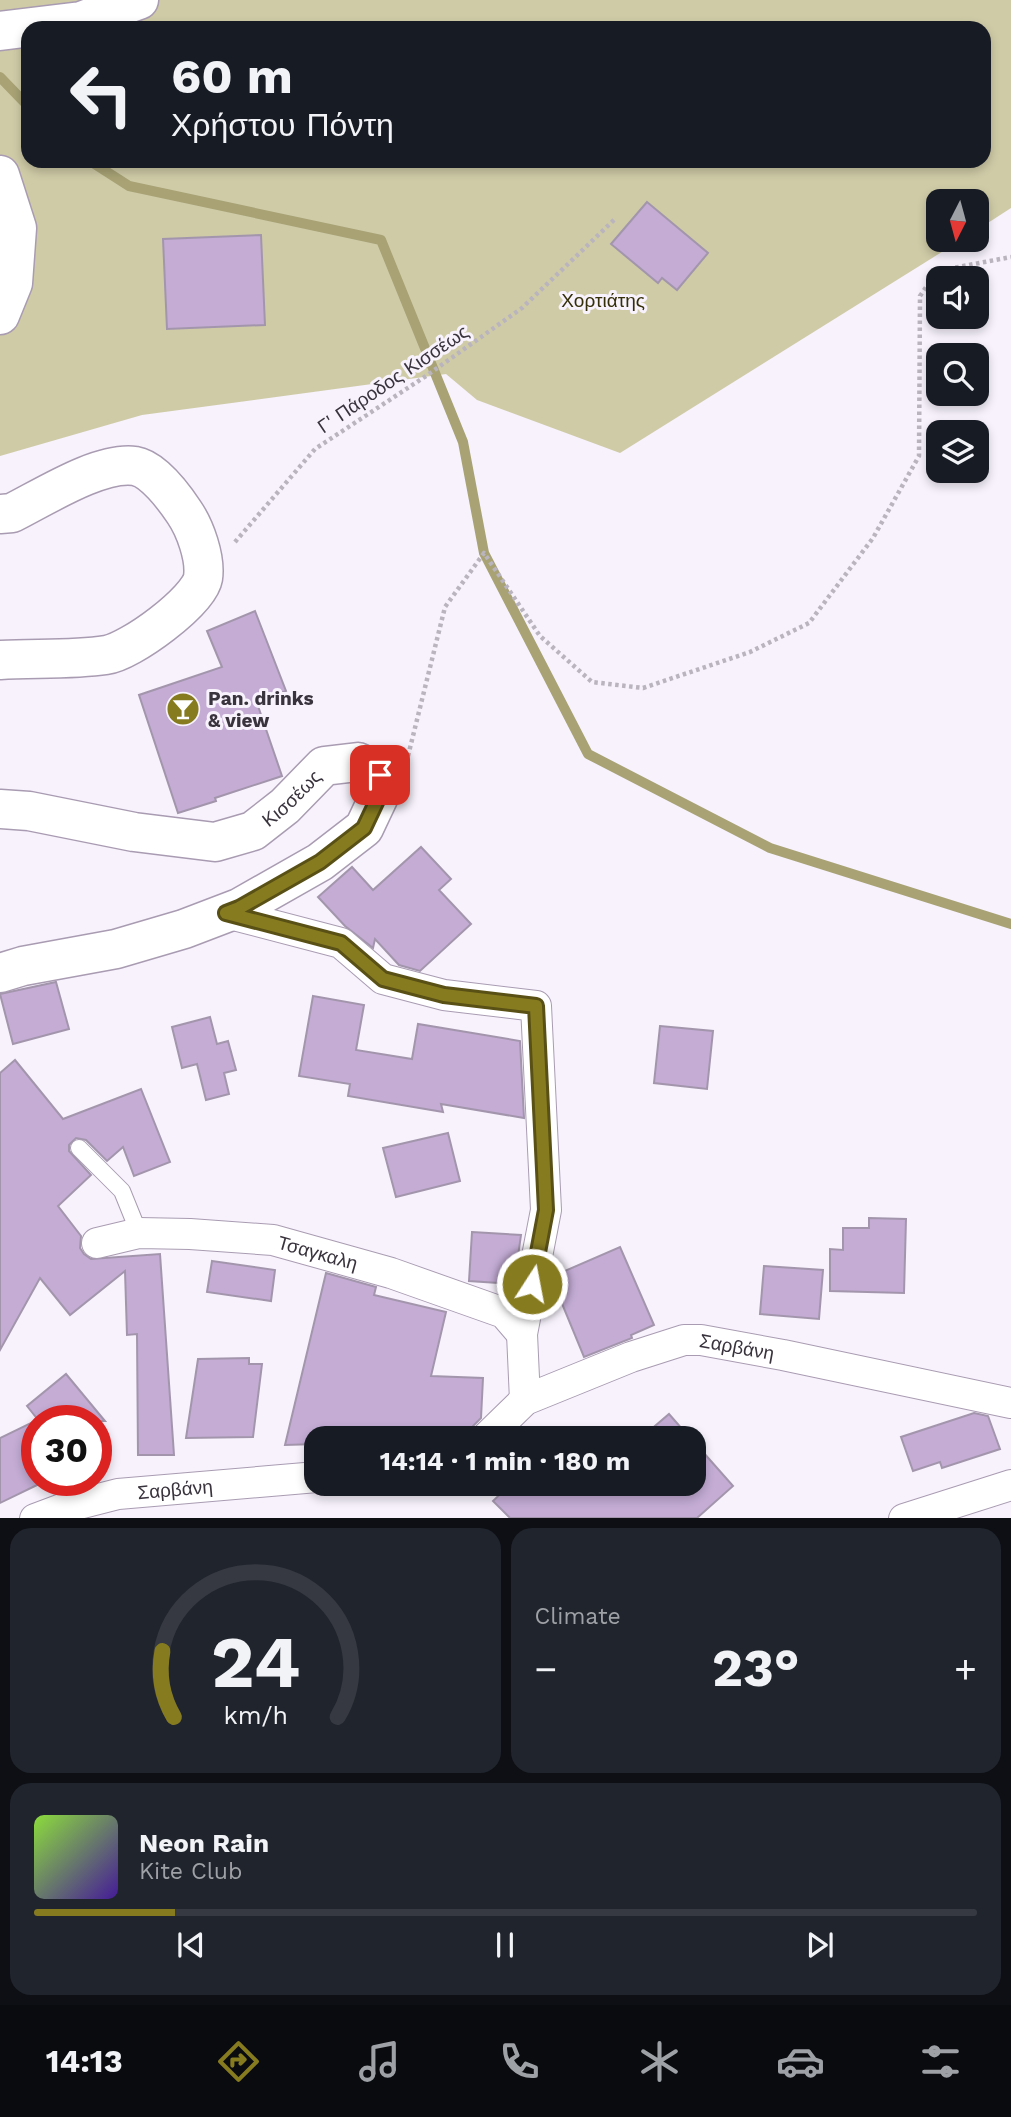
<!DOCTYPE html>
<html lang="en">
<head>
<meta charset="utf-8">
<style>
  body { margin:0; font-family:"Work Sans",sans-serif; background:#20242c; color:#f1f3f6; height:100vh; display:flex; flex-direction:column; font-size:26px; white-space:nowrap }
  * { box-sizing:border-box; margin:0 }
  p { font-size:23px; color:#9ea1a6 }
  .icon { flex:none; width:38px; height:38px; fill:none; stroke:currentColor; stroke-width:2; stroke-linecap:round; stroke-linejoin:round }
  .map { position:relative; height:1518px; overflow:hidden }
  .sheet { display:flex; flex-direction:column; gap:10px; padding:10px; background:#0d0f14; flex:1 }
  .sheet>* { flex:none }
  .banner { position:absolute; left:21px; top:21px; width:970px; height:147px; border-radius:21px; box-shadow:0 4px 10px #0003; background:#171b24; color:#f1f3f6; overflow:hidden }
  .needle { width:46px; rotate:186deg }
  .tools { position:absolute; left:926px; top:189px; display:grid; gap:14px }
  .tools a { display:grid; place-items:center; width:63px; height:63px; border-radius:14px; background:#171b24; box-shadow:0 4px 10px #0003; font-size:35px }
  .speed { position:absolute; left:21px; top:1405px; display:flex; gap:14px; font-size:35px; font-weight:700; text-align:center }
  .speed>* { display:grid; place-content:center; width:91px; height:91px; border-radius:50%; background:#171b24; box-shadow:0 4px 10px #0003; line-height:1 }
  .speed .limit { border:10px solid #d22; background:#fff; color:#111 }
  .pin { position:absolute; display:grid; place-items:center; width:60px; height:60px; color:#fff; margin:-30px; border-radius:14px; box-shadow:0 4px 10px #0006 }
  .me { position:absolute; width:77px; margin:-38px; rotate:11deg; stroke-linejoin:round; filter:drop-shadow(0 0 5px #0008) }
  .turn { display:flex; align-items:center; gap:24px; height:147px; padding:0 35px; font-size:32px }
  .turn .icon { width:91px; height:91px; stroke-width:2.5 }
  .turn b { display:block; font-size:49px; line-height:60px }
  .big { font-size:52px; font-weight:700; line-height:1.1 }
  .sheet .card { flex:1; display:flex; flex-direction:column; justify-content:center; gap:10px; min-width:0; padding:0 24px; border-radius:21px; background:#20242c }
  .sheet .dial { align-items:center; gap:0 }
  .dial svg { height:182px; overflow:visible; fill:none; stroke:#363941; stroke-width:7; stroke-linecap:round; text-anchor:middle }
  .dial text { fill:#f1f3f6; stroke:none }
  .song { display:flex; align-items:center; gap:21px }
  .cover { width:84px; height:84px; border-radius:10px; background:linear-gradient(135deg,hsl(90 70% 55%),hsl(260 70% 35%)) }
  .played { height:7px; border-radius:4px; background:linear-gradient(90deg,#877b20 15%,#363941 15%) }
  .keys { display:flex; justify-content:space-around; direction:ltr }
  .heat { display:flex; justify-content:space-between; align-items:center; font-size:38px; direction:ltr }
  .sheet .tiles { flex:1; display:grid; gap:10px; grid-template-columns:1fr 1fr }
  .card:last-child { grid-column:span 2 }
  .trip { position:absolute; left:304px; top:1426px; width:402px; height:70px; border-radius:21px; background:#171b24; box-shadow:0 4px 10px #0003; font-weight:700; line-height:70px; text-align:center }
  .dock { display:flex; height:112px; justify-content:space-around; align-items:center; background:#090b0e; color:#9ea1a6 }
  .dock .icon { width:49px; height:49px }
  .dock .on { color:#877b20 }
  .dock b { font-size:32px; color:#f1f3f6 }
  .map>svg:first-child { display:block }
  .green { fill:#cfcba7; fill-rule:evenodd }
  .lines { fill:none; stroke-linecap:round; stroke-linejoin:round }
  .stream { stroke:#a8a275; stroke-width:10 }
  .building { fill:#c4acd5; stroke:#a396ac; stroke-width:2 }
  .service-casing { stroke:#a99cb2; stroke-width:18 }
  .minor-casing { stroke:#a99cb2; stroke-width:32 }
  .tertiary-casing { stroke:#a99cb2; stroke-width:41 }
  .path { stroke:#b9b4be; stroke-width:4.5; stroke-dasharray:3.5 3.5; stroke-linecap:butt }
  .service { stroke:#fff; stroke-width:16 }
  .minor { stroke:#fff; stroke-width:30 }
  .tertiary { stroke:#fff; stroke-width:38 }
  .route-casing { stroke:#585015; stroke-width:18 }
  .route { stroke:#877b20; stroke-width:12 }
  .labels { text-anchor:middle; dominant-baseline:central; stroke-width:6; stroke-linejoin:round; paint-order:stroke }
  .park-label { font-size:19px; fill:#342f08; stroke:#f7f2fc }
  .street-label { font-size:19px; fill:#39333d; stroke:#f7f2fc }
  .poi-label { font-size:19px; font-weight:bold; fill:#39333d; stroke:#f7f2fc; text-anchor:start }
</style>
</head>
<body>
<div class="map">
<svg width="1011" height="1519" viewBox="0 0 1011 1519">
  <rect width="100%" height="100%" fill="#f7f2fc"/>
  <path class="green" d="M0,0H1011V208L977,230L976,201H938V240H961L620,453L477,400L446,374L142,415L0,456ZM28,28H984V161H28Z"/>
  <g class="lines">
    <g class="stream">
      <path d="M0,77L28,106"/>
      <path d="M90,161L129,186L381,240L463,442L484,553L588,754L770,848L1011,924"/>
    </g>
  </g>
  <g class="building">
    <path d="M647,202L708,253L677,290L662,278L658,283L611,244Z"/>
    <path d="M261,235L265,325L167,329L163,239Z"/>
    <path d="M255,611L286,691L257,703L282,776L215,798L216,801L178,813L139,695L222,667L207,631Z"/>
    <path d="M421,847L451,879L439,890L471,924L420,971L399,965L375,939L373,948L345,926L318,897L352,867L373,890Z"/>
    <path d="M56,982L69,1029L13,1044L0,994Z"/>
    <path d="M313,996L364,1005L356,1050L412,1059L418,1024L520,1041L524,1118L441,1104L443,1112L348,1096L350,1084L299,1076Z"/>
    <path d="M210,1017L217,1044L228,1041L236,1070L224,1073L229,1094L206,1100L197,1064L182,1068L172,1027Z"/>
    <path d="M660,1026L713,1031L707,1089L654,1083Z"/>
    <path d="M15,1060L63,1119L141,1089L170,1162L134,1176L123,1147L107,1161L86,1140L76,1138L69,1145V1151L91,1175L58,1206L81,1236L80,1248L84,1254L91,1259L160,1254L174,1455H138L137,1334L127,1335L125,1271L70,1315L40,1278L0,1350V1073Z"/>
    <path d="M448,1133L460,1181L396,1197L383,1148Z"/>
    <path d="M869,1218L906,1219L904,1293L830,1291V1249L843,1250V1228H869Z"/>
    <path d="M472,1232L521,1235L514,1284L469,1281Z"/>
    <path d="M620,1247L654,1325L631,1335L632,1338L584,1357L551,1277Z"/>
    <path d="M212,1261L275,1270L271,1301L207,1292Z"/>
    <path d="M764,1266L823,1270L819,1319L760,1314Z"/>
    <path d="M326,1273L376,1287L374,1295L446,1312L431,1376L483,1378L481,1418L473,1426L469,1437L341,1432L342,1438H317V1444L285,1445Z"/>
    <path d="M249,1358V1364H262L253,1437L186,1438L198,1359Z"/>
    <path d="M66,1374L105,1421H39L27,1406Z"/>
    <path d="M974,1413L988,1416L1000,1449L942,1468L940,1462L913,1471L901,1437Z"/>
    <path d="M669,1414L690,1438H641Z"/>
    <path d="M37,1420V1485L0,1503V1438Z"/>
    <path d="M695,1443L733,1486L697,1518H510L493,1501L511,1484H695Z"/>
  </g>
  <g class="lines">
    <defs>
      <path id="service" d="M79,1148L122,1191L139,1233"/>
      <g id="minor">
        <path d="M226,913L341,943L383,979L444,995L536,1006L546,1210L522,1334L525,1400"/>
        <path id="s1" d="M97,1243L139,1233L190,1234L273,1240L391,1273L504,1313L522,1334"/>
        <path id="s2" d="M486,1438L525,1400L631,1357L684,1340H701L783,1355L1011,1403"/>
        <path id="s3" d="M35,1519L67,1507L118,1494L317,1477"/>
        <path d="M904,1519L1011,1485"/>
      </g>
      <g id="tertiary">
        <path d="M0,31L81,21L139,0"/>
        <path d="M0,175L17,228L13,283L0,315"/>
        <path d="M0,514L12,513C44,497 100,461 135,466C153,469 174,497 184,512C195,528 206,558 203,578C199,601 130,652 106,655C72,660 35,658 0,660"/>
        <path id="s4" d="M0,809L29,811L134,832L215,842L253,831L285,806L324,766L358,762L380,775L381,792L364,828L320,862L239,908L184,929L116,949L23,966L0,973"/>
      </g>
    </defs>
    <use href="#service" class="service-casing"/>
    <use href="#minor" class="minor-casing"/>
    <use href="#tertiary" class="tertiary-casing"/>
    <g class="path">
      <path d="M235,542L315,449L426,376L522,308L615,219"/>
      <path d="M408,756L445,607L484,553L540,636L592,682L643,688L750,652L809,623L873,538L919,456L920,296L937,271L1011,257"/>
    </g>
    <use href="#service" class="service"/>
    <use href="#minor" class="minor"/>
    <use href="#tertiary" class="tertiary"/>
  </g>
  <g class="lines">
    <defs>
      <path id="route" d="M380,775L381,792L364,828L320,862L239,908L226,913L341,943L383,979L444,995L536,1006L546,1210L532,1284"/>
    </defs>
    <use href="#route" class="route-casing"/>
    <use href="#route" class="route"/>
  </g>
  <defs>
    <symbol id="bar-disc" viewBox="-11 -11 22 22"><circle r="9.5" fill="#877b20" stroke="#f7f2fc"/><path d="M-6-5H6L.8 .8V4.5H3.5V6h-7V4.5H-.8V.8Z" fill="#fff"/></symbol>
  </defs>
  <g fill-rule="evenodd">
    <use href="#bar-disc" x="164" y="690" width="38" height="38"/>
  </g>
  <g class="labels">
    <g class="park-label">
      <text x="603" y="300">Χορτιάτης</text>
    </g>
    <g class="street-label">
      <text transform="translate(393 379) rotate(-34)">Γ' Πάροδος Κισσέως</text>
      <text stroke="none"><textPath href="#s4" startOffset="308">Κισσέως</textPath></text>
      <text stroke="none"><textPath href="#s1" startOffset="224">Τσαγκαλη</textPath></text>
      <text stroke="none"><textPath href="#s2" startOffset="278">Σαρβάνη</textPath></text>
      <text stroke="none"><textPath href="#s3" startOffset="144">Σαρβάνη</textPath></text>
    </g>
    <g class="poi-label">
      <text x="208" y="698">Pan. drinks<tspan x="208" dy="22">&amp; view</tspan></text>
    </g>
  </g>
</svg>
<div class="tools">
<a><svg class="needle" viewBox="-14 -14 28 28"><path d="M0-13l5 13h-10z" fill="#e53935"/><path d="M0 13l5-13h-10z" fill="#9ea1a6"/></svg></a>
<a><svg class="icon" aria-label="sound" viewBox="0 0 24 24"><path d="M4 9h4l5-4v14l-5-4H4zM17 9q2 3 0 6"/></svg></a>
<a><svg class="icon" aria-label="search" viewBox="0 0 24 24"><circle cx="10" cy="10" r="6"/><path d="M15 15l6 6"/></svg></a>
<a><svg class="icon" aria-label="layers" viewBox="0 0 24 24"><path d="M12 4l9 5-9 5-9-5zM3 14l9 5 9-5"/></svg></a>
</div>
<div class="speed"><div class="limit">30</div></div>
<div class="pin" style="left:380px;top:775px;background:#d93025"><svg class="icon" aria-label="arrive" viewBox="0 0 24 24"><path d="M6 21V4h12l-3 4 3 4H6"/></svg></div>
<svg class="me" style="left:532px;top:1284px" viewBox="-20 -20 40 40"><circle r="17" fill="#877b20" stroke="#fff" stroke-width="3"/><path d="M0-11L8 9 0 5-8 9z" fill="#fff"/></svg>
<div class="trip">14:14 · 1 min · 180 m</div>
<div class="banner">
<div class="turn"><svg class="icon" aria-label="left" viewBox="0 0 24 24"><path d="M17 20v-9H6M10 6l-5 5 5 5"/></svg><div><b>60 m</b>Χρήστου Πόντη</div></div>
</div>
</div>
<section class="sheet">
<div class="tiles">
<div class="card dial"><svg viewBox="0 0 100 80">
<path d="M14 69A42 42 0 1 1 86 69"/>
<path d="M14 69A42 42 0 0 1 9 40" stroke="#877b20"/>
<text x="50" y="56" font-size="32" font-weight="700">24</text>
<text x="50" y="72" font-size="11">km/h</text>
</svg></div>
<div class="card"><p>Climate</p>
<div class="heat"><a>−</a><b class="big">23°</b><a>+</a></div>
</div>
<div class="card">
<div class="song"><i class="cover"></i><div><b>Neon Rain</b><p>Kite Club</p></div></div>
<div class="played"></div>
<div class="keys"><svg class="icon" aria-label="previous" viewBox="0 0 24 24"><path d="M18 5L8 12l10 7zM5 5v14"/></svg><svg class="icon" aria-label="pause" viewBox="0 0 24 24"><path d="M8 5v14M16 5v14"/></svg><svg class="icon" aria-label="next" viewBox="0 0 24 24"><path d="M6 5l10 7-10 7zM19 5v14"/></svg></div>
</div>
</div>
</section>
<nav class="dock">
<b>14:13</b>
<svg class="icon on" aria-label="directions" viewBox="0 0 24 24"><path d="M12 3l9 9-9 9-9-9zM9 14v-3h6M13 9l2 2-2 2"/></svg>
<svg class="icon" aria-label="music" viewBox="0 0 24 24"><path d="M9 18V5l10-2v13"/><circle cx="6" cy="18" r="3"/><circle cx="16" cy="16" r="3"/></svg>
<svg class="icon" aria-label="phone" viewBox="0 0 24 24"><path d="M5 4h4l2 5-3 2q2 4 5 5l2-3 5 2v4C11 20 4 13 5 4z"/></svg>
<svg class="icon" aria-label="climate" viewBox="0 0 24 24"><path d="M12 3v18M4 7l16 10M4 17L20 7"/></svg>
<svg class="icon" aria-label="car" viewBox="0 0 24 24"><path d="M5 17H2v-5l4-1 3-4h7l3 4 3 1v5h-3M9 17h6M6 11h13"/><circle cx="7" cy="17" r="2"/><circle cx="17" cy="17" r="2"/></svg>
<svg class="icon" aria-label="filters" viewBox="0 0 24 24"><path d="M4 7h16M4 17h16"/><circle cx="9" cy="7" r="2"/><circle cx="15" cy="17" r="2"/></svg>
</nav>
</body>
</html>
